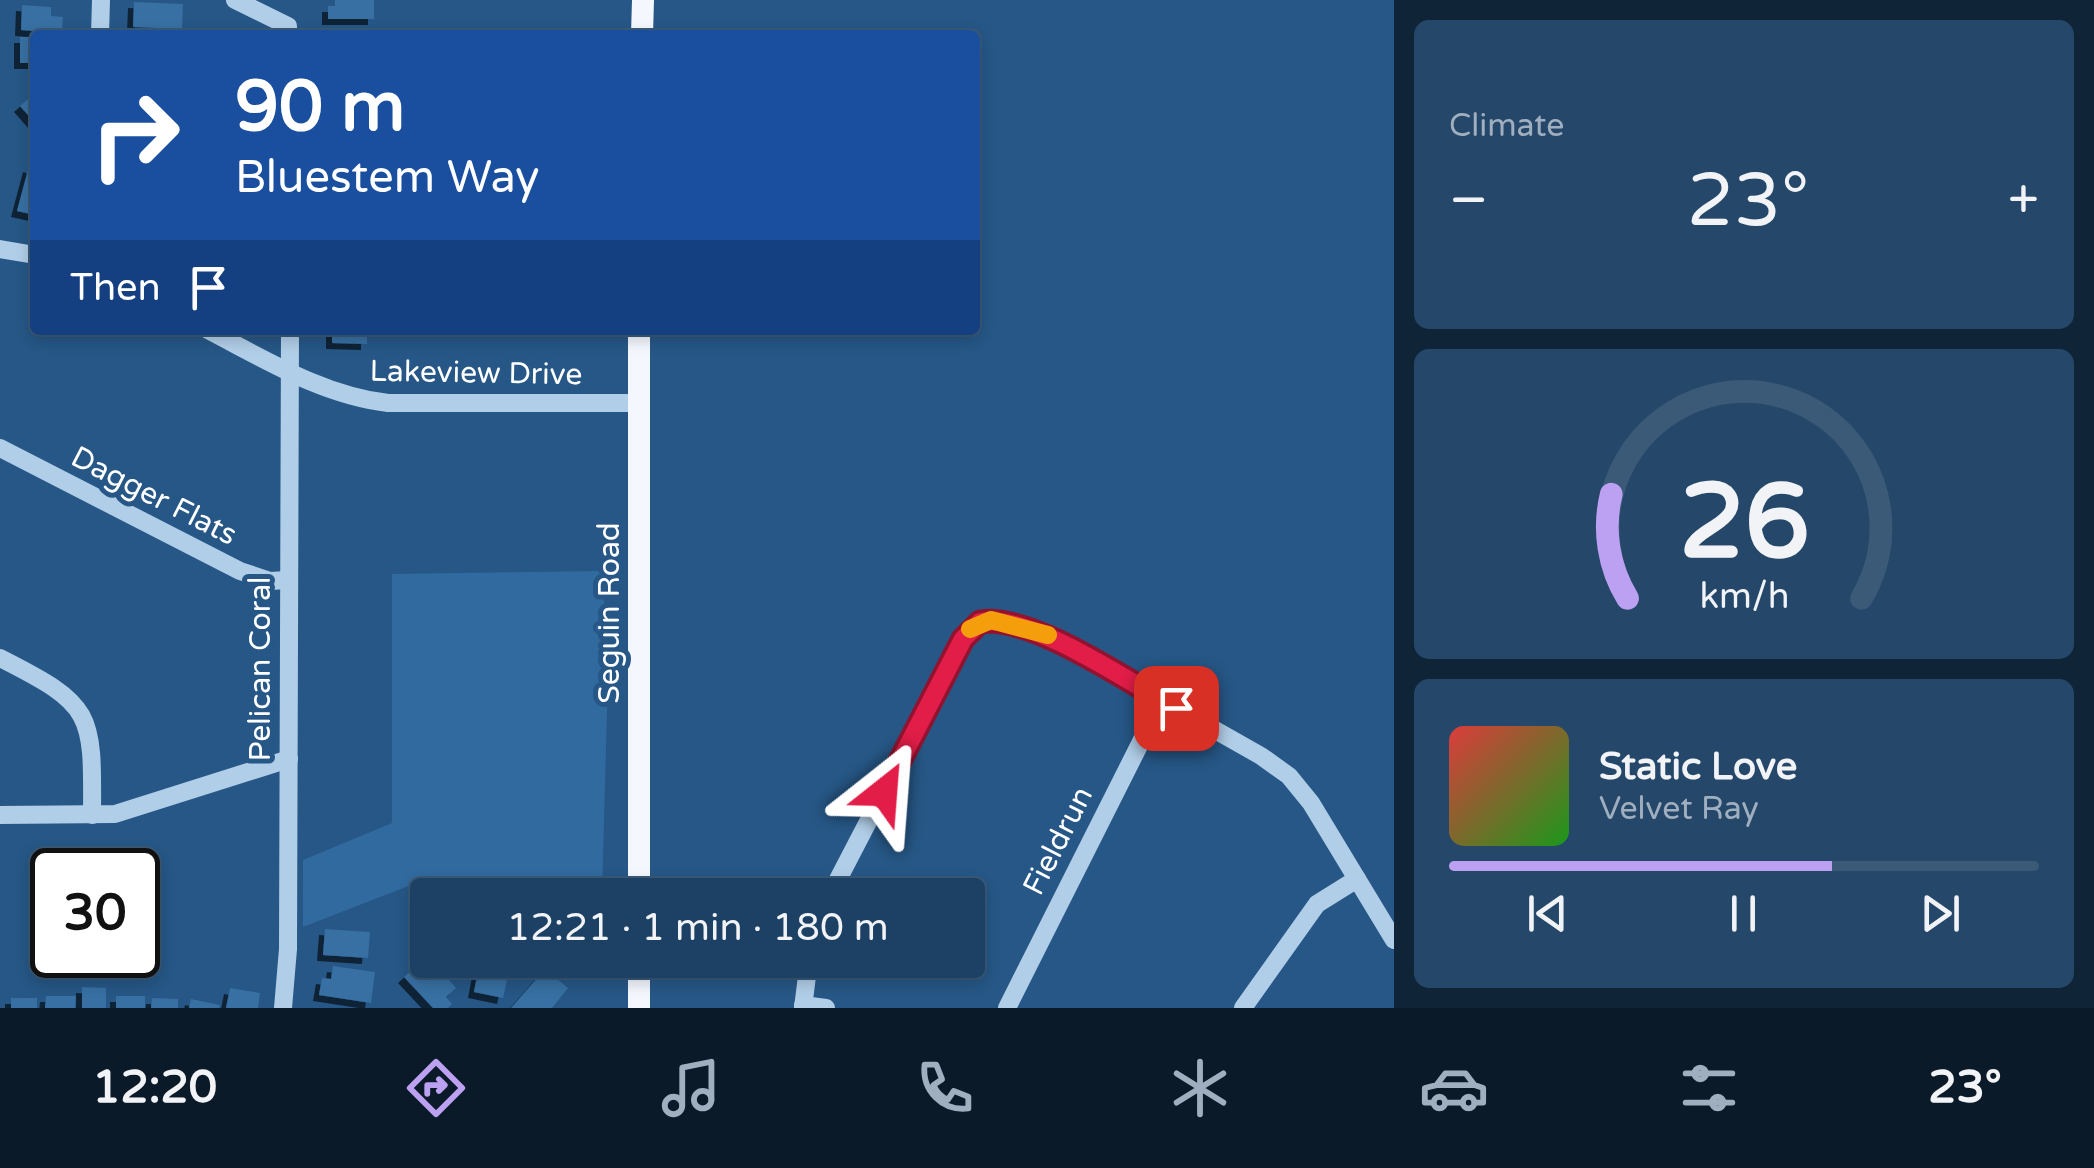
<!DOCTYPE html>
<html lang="en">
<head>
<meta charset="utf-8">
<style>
  body { margin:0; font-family:"Varela Round",sans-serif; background:#25486a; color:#f1f3f6; height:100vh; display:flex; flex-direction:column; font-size:38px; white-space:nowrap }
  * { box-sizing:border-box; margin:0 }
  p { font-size:32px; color:#a0afbf }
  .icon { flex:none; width:55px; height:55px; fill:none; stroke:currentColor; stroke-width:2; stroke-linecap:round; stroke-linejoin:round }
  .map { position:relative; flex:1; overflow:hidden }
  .sheet { display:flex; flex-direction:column; gap:20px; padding:20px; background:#0f2437; width:700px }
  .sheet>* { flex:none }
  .top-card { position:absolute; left:30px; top:30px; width:950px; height:305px; border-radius:10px; box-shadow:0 5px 15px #0003,0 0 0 2px #3a5a78; background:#1a4fa0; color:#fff; overflow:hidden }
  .speed { position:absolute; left:30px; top:848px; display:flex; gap:20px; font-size:50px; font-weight:700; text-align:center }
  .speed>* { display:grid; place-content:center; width:130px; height:130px; border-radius:50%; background:#1c4164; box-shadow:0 5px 15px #0003,0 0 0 2px #3a5a78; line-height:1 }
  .speed .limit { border:5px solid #111; border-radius:15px; background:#fff; color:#111 }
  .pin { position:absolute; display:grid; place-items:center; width:85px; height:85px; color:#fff; margin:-42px; border-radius:20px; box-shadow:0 5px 15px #0006 }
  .me { position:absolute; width:110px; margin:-55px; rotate:28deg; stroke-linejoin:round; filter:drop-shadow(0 0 8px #0008) }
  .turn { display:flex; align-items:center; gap:35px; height:210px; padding:0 40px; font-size:45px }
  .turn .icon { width:130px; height:130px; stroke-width:2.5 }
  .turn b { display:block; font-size:70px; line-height:85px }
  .then { display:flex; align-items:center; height:95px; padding:0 40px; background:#0003; gap:20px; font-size:38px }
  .big { font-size:75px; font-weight:600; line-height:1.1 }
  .sheet .widget { flex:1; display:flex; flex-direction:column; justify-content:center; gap:15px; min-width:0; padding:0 35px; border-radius:15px; background:#25486a }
  .sheet .dial { align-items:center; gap:0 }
  .dial svg { height:260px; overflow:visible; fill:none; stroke:#3a5a78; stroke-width:7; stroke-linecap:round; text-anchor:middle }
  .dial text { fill:#f1f3f6; stroke:none }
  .song { display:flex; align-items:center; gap:30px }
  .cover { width:120px; height:120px; border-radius:15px; background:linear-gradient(135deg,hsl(0 70% 55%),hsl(120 70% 35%)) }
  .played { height:10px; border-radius:5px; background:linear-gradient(90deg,#bca0f2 65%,#3a5a78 65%) }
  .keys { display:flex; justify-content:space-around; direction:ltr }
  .heat { display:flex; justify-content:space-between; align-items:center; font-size:55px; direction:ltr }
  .trip { position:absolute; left:410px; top:878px; width:575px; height:100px; border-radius:10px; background:#1c4164; box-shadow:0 5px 15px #0003,0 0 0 2px #3a5a78; font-weight:600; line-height:100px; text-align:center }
  .menu { display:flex; height:160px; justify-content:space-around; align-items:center; background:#0b1a28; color:#a0afbf }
  .menu .icon { width:70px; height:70px }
  .menu .on { color:#bca0f2 }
  .menu b { font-size:45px; color:#f1f3f6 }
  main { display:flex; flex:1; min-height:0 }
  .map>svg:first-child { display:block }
  .green { fill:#316a9e }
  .building { fill:#376fa3; filter:url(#shadow) }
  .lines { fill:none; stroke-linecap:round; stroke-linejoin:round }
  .minor { stroke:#b1cee8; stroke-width:18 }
  .major { stroke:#f4f8fe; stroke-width:22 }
  .route-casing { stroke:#92132f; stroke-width:25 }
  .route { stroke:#e11d48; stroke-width:18 }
  .slow { stroke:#f59e0b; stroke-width:18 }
  .labels { text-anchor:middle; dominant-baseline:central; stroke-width:10; stroke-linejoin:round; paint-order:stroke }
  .street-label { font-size:30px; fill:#fff; stroke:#265786 }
</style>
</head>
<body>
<main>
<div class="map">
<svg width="1394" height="1008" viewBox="0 0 1394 1008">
  <defs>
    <filter id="shadow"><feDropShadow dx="-6" dy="6" stdDeviation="0" flood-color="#0009"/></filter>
  </defs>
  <rect width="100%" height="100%" fill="#265786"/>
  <path class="green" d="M600,571L609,639L602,895H431L411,885L303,927V860L392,823V574Z"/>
  <g class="building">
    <path d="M335,0H374V19H328V6H335Z"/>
    <path d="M134,2L183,4L182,29L133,27Z"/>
    <path d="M22,5L51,7V16L63,17L62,33L21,30Z"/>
    <rect x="20" y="37" width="15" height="26"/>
    <path d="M35,93V123L20,106Z"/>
    <path d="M29,166L35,168V215L17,211Z"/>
    <path d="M332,330H367V344L332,343Z"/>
    <path d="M325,929L370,932L368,958L323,955Z"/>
    <path d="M428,956L456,988L446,997L452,1004L448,1008H433L404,977Z"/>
    <path d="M480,960L510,966L503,998L474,992Z"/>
    <path d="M333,966L375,972L371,1003L319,995L322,978L331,979Z"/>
    <path d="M545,969L568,988L552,1008H511Z"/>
    <path d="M82,987L106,988V1008H82Z"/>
    <path d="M230,988L260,993L258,1008H226Z"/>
    <path d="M46,996H76L75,1008H45Z"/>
    <rect x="116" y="996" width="29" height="12"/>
    <rect x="11" y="998" width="26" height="10"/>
    <path d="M152,998L178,999V1008H151Z"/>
    <path d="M191,999L220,1005L219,1008H189Z"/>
  </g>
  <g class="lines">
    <g class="minor">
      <path d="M235,0L288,26V35"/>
      <path d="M100,35L101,0"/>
      <path d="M0,249L35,255"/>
      <path d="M208,330C266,360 322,395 388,403H638"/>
      <path d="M0,448L240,571L270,581L287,580"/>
      <path d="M0,658C93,705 93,712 92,815"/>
      <path d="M0,815L115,814L289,759"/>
      <path d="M830,895L963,639L971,628L991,620L1044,633L1261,756L1289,776L1311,803L1394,940"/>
      <path d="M803,1005L826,1008"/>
      <path d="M283,1008L288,949L290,330"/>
      <path d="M803,1008L809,960"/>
      <path d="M1007,1008L1162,700"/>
      <path d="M1243,1008L1317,904L1357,879"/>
    </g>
    <g class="major">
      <path d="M642,35L643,0"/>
      <path d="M639,330V895"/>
      <path d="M639,960V1008"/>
    </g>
  </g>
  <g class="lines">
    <defs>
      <path id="route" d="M884,792L963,639L980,622C1030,613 1130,683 1176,708"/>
    </defs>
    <use href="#route" class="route-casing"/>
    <use href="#route" class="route"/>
    <path class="slow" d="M970,629L991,620L1048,635"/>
  </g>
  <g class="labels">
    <g class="street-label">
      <text transform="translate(476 373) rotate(1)">Lakeview Drive</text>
      <text transform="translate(154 496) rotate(27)">Dagger Flats</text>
      <text transform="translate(609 613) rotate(-90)">Seguin Road</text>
      <text transform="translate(260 669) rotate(-90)">Pelican Coral</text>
      <text transform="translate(1058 841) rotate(-63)">Fieldrun</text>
    </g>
  </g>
</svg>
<div class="speed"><div class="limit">30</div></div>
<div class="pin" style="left:1176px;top:708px;background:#d93025"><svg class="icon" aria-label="arrive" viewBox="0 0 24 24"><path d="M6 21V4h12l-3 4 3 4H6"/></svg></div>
<svg class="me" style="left:884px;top:792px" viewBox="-20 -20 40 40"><path d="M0-17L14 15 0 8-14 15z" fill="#e11d48" stroke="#fff" stroke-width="4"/></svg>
<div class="trip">12:21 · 1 min · 180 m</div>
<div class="top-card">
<div class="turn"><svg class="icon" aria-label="right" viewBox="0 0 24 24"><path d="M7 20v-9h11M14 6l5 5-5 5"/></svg><div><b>90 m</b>Bluestem Way</div></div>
<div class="then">Then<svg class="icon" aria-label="arrive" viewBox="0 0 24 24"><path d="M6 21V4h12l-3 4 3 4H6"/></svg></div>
</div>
</div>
<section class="sheet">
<div class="widget"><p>Climate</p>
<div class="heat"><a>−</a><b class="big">23°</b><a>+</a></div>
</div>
<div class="widget dial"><svg viewBox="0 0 100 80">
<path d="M14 69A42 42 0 1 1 86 69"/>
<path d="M14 69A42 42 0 0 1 9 37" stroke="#bca0f2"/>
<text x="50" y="56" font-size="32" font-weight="700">26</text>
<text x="50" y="72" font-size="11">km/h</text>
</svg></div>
<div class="widget">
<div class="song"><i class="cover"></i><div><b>Static Love</b><p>Velvet Ray</p></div></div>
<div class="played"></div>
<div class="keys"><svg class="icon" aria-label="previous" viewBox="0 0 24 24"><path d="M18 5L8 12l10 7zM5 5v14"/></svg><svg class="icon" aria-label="pause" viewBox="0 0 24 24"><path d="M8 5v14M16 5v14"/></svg><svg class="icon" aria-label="next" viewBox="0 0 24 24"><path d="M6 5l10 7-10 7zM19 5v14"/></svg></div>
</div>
</section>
</main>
<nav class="menu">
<b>12:20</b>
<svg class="icon on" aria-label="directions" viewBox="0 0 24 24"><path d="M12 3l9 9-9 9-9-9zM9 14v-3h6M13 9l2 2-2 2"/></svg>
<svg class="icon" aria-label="music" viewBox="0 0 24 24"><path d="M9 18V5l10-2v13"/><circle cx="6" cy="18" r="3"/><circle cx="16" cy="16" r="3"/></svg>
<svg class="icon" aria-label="phone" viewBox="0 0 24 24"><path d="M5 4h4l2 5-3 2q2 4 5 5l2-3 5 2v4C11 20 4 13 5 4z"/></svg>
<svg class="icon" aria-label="climate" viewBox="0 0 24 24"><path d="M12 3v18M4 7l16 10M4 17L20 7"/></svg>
<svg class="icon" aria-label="car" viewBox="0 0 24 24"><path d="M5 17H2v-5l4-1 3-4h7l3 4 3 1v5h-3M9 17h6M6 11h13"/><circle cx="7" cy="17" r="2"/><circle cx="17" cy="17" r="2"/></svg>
<svg class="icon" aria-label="filters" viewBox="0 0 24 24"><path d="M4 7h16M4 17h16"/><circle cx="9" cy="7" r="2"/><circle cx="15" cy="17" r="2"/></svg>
<b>23°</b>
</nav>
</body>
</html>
